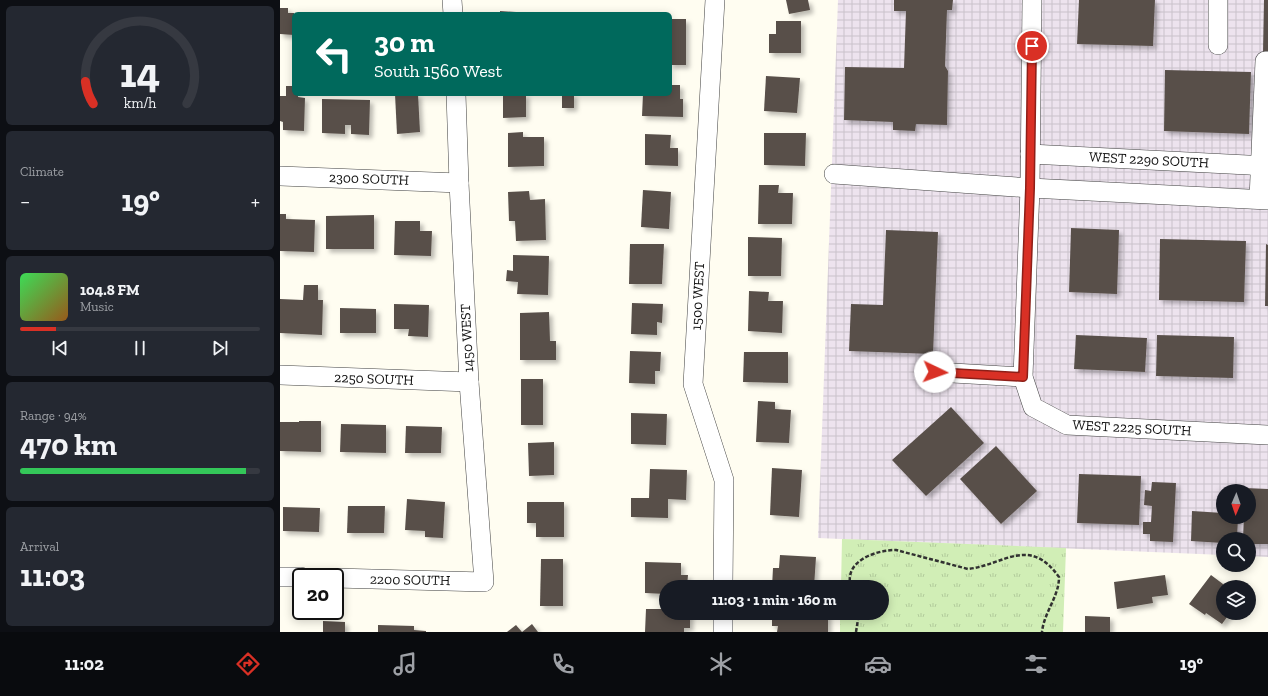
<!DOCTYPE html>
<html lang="en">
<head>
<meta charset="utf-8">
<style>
  body { margin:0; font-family:"Zilla Slab",serif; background:#242831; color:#f1f3f6; height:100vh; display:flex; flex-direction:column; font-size:15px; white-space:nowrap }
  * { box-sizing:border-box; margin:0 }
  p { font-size:13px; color:#9ea1a6 }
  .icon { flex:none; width:22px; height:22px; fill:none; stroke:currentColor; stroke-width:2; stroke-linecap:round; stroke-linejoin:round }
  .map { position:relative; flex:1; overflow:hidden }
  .sheet { display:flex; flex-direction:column; gap:6px; padding:6px; background:#0d0f14; width:280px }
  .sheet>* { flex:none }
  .banner { position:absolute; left:12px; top:12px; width:380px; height:84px; border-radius:6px; box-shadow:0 2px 10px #0003; background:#00695c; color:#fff; overflow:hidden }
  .needle { width:26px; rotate:182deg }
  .fabs { position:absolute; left:936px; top:484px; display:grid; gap:8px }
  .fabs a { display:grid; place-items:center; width:40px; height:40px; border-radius:50%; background:#171b24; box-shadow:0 2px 10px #0003; font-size:20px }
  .speed { position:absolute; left:12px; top:568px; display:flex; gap:8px; font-size:20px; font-weight:700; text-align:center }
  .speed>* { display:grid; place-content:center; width:52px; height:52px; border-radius:50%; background:#171b24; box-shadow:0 2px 10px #0003; line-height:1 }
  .speed .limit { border:2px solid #111; border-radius:6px; background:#fff; color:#111 }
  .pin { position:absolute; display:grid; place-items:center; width:34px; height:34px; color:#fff; margin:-17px; border:2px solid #fff; border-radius:50%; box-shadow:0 1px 4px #0007 }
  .me { position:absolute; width:44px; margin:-22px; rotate:93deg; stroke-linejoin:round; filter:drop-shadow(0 0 3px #0008) }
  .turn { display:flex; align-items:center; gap:14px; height:84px; padding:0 16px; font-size:18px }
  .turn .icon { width:52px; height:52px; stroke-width:2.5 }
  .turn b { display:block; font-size:28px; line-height:34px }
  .big { font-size:30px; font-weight:700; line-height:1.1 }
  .sheet .widget { flex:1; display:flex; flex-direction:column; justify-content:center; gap:6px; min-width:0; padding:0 14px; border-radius:6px; background:#242831 }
  .sheet .dial { align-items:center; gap:0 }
  .dial svg { height:104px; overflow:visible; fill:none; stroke:#363941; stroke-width:7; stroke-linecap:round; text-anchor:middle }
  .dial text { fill:#f1f3f6; stroke:none }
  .song { display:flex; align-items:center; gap:12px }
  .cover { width:48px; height:48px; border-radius:6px; background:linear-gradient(135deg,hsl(130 70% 55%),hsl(30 70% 35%)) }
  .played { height:4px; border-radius:2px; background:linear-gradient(90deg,#d93025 15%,#363941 15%) }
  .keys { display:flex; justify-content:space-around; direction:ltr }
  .heat { display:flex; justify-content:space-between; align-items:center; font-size:22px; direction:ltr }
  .charge { height:6px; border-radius:3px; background:linear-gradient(90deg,#34c759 94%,#363941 0) }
  .trip { position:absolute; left:379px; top:580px; width:230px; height:40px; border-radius:20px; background:#171b24; box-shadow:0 2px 10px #0003; font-weight:700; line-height:40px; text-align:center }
  .dock { display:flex; height:64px; justify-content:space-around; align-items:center; background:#090b0e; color:#9ea1a6 }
  .dock .icon { width:28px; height:28px }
  .dock .selected { color:#d93025 }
  .dock b { font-size:18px; color:#f1f3f6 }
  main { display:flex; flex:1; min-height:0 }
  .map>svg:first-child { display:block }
  .industrial { fill:url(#industrial-grid); fill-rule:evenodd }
  .grass { fill:url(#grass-tufts) }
  .building { fill:#59504a; filter:url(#shadow) }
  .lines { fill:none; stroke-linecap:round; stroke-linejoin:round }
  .minor-casing { stroke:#424242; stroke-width:20 }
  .path { stroke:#313131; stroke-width:2.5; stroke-dasharray:4 2; stroke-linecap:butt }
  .minor { stroke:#fff; stroke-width:19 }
  .route-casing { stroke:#8d1f18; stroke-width:10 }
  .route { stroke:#d93025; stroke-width:7 }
  .labels { text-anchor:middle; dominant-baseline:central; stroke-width:4; stroke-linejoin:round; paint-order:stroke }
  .street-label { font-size:14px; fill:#0f0f0f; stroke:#fff }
</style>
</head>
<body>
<main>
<section class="sheet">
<div class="widget dial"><svg viewBox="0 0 100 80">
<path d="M14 69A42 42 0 1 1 86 69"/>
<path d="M14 69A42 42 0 0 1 8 52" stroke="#d93025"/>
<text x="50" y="56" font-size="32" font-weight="700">14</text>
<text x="50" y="72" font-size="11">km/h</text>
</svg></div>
<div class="widget"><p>Climate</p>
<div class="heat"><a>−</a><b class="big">19°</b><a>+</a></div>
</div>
<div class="widget">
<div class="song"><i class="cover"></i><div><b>104.8 FM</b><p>Music</p></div></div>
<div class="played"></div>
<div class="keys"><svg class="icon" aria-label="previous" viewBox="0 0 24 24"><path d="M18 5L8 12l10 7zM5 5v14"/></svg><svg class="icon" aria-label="pause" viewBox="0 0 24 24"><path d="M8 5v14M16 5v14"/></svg><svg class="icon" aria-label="next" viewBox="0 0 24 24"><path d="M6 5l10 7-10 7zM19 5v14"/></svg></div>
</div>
<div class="widget"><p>Range · 94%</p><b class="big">470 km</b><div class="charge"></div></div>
<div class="widget"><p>Arrival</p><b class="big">11:03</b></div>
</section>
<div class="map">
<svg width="988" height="632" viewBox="0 0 988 632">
  <defs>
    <pattern id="industrial-grid" width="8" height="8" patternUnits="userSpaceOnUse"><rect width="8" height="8" fill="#ede3ee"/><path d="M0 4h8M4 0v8" fill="none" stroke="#cac2cb"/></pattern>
    <pattern id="grass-tufts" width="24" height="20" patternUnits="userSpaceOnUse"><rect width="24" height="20" fill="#d1eeb6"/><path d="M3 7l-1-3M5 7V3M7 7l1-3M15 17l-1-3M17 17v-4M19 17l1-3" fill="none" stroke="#b2cb9b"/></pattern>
    <filter id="shadow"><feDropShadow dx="3.5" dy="3.5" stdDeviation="2" flood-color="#0004"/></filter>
  </defs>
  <rect width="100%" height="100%" fill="#fffdf1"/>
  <path class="industrial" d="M558,0H988V557L969,556V539H943V555L538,538ZM943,491H969V517H943Z"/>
  <path class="grass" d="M562,539L786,548L783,632H560V613H602V587H561Z"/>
  <g class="building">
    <path d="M506,0H528L530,10L509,14Z"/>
    <path d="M614,0H673L672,10H667L665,66L668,71L667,125L636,124L635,131L613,130V122L564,120L565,67L624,68L626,11H614Z"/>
    <path d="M799,0H875L873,46L797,44Z"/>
    <path d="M984,0H988V52H983Z"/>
    <path d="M0,8H8V13H14V35L0,34Z"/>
    <path d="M220,11L252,13L251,14H220Z"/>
    <rect x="390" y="19" width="16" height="46"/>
    <path d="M496,21H521V53H489V34H496Z"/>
    <path d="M885,70L971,72L969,134L884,131Z"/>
    <path d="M486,76L520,78L517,113L484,111Z"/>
    <path d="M390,85H400V99H403V117L362,116L363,94H390Z"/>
    <path d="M6,86H14V94H18V97L25,98L24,131L3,130V122L0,121V96H6Z"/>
    <path d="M115,94H138L140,132L117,134Z"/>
    <path d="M223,94H246V117L223,118Z"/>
    <rect x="282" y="94" width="12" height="14"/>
    <path d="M42,99L90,100L89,135L71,134V125H65V134L42,133Z"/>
    <path d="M243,132V137H264V166L228,167V133Z"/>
    <path d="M484,133H526L525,166L484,165Z"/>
    <path d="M365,134L391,135L390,148H398V166L365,165Z"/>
    <path d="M479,185H499L498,193H513L512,224H478Z"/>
    <path d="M363,190L391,192L389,229L361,227Z"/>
    <path d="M249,191L250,200L265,199L266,240L236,241L235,221H229L228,192Z"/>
    <path d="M0,214H6V219L35,220L34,252L0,251Z"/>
    <path d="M94,215V249H46V216Z"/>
    <path d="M115,221H140V231H152L151,256L114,255Z"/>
    <path d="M791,228L839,230L837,294L789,292Z"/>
    <path d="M606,230L658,232L653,354L569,351L571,304L603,305Z"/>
    <path d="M468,237L502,238L501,276H468Z"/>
    <path d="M880,239L966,241L964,302L879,300Z"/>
    <path d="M350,244H384L382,284H349Z"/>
    <path d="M986,244L988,245V306H985Z"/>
    <path d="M233,255L269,256L268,295L237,294L238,282L226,281L227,270L233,271Z"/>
    <path d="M24,285H38V300H43L42,335L0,333V299L23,300Z"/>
    <path d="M469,291L489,292L488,301H503L502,333L468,331Z"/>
    <path d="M352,303L383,304L382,323L377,322V335L351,334Z"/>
    <path d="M114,304L149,305L148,337L128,336L129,329H114Z"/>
    <path d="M60,308L96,309V333H60Z"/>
    <path d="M269,312L270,341H276V360H240V313Z"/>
    <path d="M796,335L867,338L865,372L794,369Z"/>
    <path d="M877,335L954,337L953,378L876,376Z"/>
    <path d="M350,351L381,352L380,371H375V384L349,383Z"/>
    <path d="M464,352H508V383L463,382Z"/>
    <rect x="241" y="379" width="22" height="46"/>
    <path d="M478,401L495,402V409L511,410L509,443L476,442Z"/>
    <path d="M671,407L704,443L646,496L612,460Z"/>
    <path d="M351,413L387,414L386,445L351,444Z"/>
    <path d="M19,421H41V452L0,451V422H19Z"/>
    <path d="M61,424L106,425V453L60,452Z"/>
    <path d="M126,426L162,427L161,453H125Z"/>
    <path d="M274,442V475L249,476L248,443Z"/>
    <path d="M716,446L757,491L721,524L680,479Z"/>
    <path d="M492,468L522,470L519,517L490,515Z"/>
    <path d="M370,469L407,470L406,500L388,499V518L351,517V498H369Z"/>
    <path d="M799,474L861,476L859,525L797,523Z"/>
    <path d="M872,482L896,483L893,542L870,541V534H863V522H871L872,506L864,505L865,490L871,491Z"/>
    <path d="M965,488L988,489V544H969V539H963L964,517H969V491H965Z"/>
    <path d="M127,499L165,502L163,538L145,537V531L125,530Z"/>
    <path d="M247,502H284V537H256V523H247Z"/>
    <path d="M68,506H105L104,533H67Z"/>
    <path d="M3,507L40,508L39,532L3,531Z"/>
    <path d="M912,511L943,513V517H958L957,539H943V543L911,541Z"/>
    <path d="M500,555L536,557L534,587H492L493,568H499Z"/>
    <path d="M261,559H283V606H260Z"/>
    <path d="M365,562L401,563V575H408L407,587H386V594L365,593Z"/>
    <path d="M885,575L888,595L872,597L873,603L837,609L834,582Z"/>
    <path d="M931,575L947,587H943V613H950L942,624L926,613L925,615L909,604Z"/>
    <path d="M366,609H386V613H410V628H404V632H365Z"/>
    <path d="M492,613H548V632H497L498,626H492Z"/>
    <path d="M805,616L830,617V632H805Z"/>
    <path d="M43,621L65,622V632H43Z"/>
    <path d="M252,624L258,632H242Z"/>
    <path d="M98,625L134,626V630L146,631V632H98Z"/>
    <path d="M236,625L242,632H227Z"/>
  </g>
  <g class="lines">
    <defs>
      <g id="minor">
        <path d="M172,0L173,14"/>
        <path d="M435,0L413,384L444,480L443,587"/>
        <path d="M752,0L750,188L743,377L753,407L787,425L988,435"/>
        <path d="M938,0V45"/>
        <path d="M750,154L988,166"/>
        <path d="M554,174L750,188L988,200"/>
        <path d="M0,176L179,183"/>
        <path d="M979,199L985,61H988"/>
        <path d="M655,372L743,377"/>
        <path d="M0,375L189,382"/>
        <path d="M0,577H21"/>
        <path d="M55,578L204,582L189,382L179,183L176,94"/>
        <path d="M443,632V613"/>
      </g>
    </defs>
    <use href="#minor" class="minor-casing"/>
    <g class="path">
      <path d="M571,587C563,561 596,550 616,550L688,569C724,565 749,535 779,577C779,597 764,612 762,632"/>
      <path d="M576,632L579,613"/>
    </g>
    <use href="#minor" class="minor"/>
  </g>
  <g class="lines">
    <defs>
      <path id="route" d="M655,372L743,377L750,188L752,46"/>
    </defs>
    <use href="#route" class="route-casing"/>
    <use href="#route" class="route"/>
  </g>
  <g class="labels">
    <g class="street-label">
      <text transform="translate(869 160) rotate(3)">WEST 2290 SOUTH</text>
      <text transform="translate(89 179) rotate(2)">2300 SOUTH</text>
      <text transform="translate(418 296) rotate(-87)">1500 WEST</text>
      <text transform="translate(187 338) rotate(-93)">1450 WEST</text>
      <text transform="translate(94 379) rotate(2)">2250 SOUTH</text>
      <text transform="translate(852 428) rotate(3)">WEST 2225 SOUTH</text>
      <text transform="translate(130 580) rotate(1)">2200 SOUTH</text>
    </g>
  </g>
</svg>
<div class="fabs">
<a><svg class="needle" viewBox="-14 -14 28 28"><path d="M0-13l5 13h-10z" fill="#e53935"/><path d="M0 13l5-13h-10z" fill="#9ea1a6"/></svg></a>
<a><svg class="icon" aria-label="search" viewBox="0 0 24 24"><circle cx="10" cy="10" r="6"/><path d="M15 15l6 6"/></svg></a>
<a><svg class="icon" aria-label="layers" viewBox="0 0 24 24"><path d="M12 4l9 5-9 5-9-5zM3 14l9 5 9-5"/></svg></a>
</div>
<div class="speed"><div class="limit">20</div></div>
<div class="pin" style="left:752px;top:46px;background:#d93025"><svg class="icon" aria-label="arrive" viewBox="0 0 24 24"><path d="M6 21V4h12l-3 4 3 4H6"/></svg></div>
<svg class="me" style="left:655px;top:372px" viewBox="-20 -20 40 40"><circle r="19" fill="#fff"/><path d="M0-13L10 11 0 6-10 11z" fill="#d93025"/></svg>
<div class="trip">11:03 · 1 min · 160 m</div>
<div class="banner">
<div class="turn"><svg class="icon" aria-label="left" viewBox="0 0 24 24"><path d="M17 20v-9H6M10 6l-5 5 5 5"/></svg><div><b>30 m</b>South 1560 West</div></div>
</div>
</div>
</main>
<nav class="dock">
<b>11:02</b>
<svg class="icon selected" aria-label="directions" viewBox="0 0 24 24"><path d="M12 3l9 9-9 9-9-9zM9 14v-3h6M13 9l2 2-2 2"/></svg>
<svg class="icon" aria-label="music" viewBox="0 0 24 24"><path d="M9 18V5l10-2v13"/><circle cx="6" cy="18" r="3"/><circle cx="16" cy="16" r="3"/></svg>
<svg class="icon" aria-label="phone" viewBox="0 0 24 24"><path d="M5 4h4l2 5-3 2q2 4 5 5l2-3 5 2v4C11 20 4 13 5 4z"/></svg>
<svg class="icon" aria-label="climate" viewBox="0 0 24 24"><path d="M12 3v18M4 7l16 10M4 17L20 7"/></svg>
<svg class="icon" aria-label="car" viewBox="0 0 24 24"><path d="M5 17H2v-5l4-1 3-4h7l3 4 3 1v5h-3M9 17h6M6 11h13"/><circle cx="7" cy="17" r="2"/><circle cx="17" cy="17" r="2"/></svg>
<svg class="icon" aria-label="filters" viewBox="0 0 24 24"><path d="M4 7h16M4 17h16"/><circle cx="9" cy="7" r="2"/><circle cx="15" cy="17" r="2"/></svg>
<b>19°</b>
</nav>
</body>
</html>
